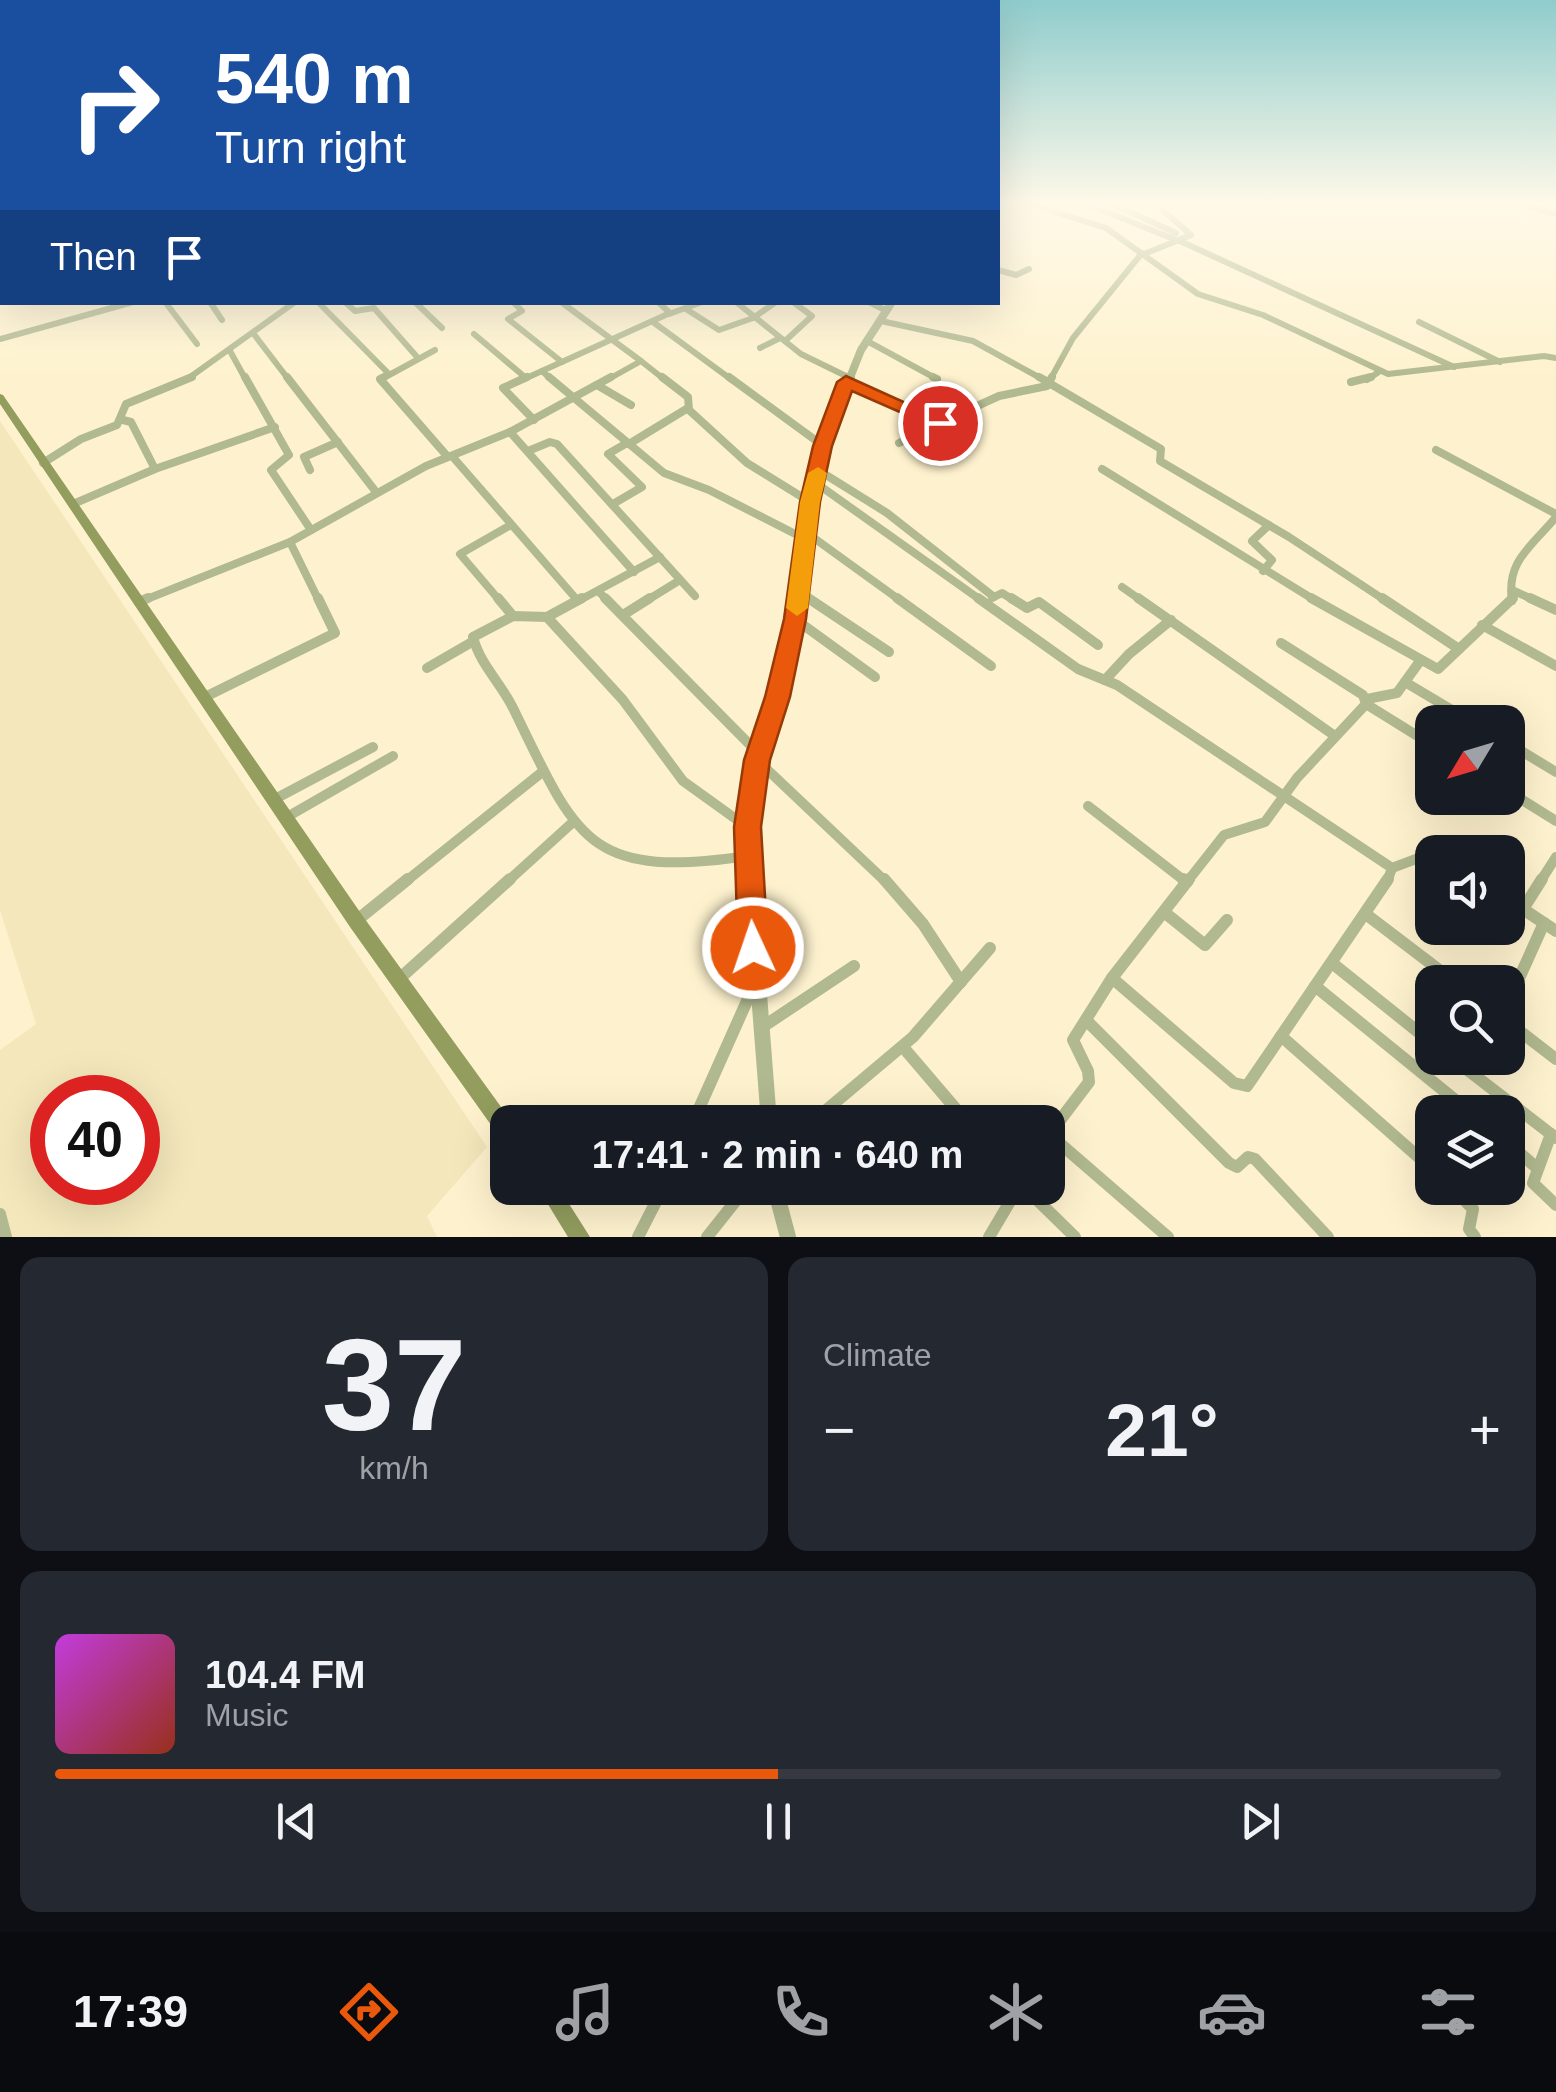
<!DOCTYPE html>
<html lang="en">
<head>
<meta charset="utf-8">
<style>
  body { margin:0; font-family:Helvetica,sans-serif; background:#242831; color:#f1f3f6; height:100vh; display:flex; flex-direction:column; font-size:38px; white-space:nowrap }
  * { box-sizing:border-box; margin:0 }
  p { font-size:32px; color:#9ea1a6 }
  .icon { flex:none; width:55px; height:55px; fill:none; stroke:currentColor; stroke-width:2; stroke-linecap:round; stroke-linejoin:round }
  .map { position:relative; height:1237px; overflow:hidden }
  .sheet { display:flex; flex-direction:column; gap:20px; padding:20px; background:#0d0f14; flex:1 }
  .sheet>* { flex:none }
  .banner { position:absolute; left:0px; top:0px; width:1000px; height:305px; box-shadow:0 10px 40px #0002; background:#1a4fa0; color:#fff; overflow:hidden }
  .needle { width:65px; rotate:232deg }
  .fabs { position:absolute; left:1415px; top:705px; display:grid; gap:20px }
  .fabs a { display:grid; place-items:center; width:110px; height:110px; border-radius:20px; background:#171b24; box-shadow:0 10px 40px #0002; font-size:50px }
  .speed { position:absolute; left:30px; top:1075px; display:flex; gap:20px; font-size:50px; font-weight:700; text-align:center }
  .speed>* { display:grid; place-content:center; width:130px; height:130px; border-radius:50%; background:#171b24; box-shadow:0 10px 40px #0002; line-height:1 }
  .speed .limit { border:15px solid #d22; background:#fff; color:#111 }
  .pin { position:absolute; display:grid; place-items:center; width:85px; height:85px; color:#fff; margin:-42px; border:5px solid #fff; border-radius:50%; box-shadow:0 2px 10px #0007 }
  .me { position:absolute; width:110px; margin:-55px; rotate:357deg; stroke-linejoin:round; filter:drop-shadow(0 0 8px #0008) }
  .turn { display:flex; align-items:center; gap:35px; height:210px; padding:0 50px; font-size:45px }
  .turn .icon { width:130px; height:130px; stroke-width:2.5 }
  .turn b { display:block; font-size:70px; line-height:85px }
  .then { display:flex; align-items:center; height:95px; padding:0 50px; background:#0003; gap:20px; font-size:38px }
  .big { font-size:75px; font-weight:800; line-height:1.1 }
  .sheet .tile { flex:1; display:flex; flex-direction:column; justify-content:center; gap:15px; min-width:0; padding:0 35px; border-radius:20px; background:#242831 }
  .sheet .dial { align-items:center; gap:0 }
  .dial b { font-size:130px; line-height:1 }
  .song { display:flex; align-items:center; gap:30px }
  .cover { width:120px; height:120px; border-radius:15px; background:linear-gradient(135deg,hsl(290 70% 55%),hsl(10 70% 35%)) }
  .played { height:10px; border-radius:5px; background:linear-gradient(90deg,#ea580c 50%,#363941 50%) }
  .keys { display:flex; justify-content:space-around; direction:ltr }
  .heat { display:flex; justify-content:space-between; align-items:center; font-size:55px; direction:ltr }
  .sheet .tiles { flex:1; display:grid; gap:20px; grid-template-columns:1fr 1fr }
  .tile:last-child { grid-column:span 2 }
  .trip { position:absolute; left:490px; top:1105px; width:575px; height:100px; border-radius:20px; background:#171b24; box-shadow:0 10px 40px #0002; font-weight:800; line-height:100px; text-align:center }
  .menu { display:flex; height:160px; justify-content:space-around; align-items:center; background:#090b0e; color:#9ea1a6 }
  .menu .icon { width:70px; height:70px }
  .menu .selected { color:#ea580c }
  .menu b { font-size:45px; color:#f1f3f6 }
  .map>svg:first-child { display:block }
  .built { fill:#f4e7bb; fill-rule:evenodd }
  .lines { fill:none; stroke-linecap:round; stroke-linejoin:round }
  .minor-far3 { stroke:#b1b990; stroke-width:6 }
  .minor-far2 { stroke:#b1b990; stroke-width:8 }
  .minor-far1 { stroke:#b1b990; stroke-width:10 }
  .minor { stroke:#b1b990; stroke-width:12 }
  .tertiary-far3 { stroke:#b1b990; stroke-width:8 }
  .tertiary-far2 { stroke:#b1b990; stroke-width:10 }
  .tertiary-far1 { stroke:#b1b990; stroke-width:12 }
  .tertiary { stroke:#b1b990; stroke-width:16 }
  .secondary { fill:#929d5e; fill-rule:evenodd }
  .route { fill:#ea580c; stroke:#983908; stroke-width:2.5 }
  .slow { fill:#f59e0b }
</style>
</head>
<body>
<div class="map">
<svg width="1556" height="1237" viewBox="0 0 1556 1237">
  <rect width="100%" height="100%" fill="#fef2ce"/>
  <path class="built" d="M0,421L487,1147L427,1216L437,1237H0V1050L36,1024L0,910ZM52,1098H138V1182H52Z"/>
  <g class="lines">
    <g class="minor-far3">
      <path d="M1030,204L1106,228L1198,294L1263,315L1388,374L1544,356L1556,358"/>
      <path d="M1113,204L1176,233"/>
      <path d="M1522,204L1556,214"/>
      <path d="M1089,205L1179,241"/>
      <path d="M1180,241L1454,367"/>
      <path d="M1144,254L1191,235L1156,204"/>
      <path d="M998,270L1016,275L1029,269"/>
      <path d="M210,302L222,320"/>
      <path d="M318,302L388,373"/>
      <path d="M345,302L355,311L374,308L418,358"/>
      <path d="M415,302L442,328"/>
      <path d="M513,302L522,311L508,319L562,362"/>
      <path d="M561,302L641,361L607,380"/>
      <path d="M736,302L801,354L848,377"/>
      <path d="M869,302L887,311"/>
      <path d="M166,303L197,344"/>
      <path d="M686,309L719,330L753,318L776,302"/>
      <path d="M669,314L702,302"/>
      <path d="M881,321L973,341L1044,380"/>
      <path d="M653,322L732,380"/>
      <path d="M1419,322L1500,362"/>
      <path d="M253,333L289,380"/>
      <path d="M474,334L526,378"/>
      <path d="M0,339L133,302"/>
      <path d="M785,341L812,316L793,302"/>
      <path d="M867,341L937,379"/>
      <path d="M760,348L780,338"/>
      <path d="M230,351L246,380"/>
      <path d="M641,361L665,380"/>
      <path d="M542,371L552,380"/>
      <path d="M186,380L295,302"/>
      <path d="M380,380L435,350"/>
      <path d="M522,380L670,313L658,302"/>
      <path d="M1050,380L1073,338L1142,253"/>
      <path d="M1367,380L1380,371"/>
    </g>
    <g class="minor-far2">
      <path d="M245,377L289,455L271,470L311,530"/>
      <path d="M287,377L376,492"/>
      <path d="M384,377L380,379L447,456"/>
      <path d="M527,377L503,388L534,420"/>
      <path d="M549,377L664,473L709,490L807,540"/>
      <path d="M662,377L688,397L689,410L747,463L810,502"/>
      <path d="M729,377L822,445"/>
      <path d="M933,377L937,379"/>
      <path d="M1039,377L1050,383"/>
      <path d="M846,382L940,423L999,396L1047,386L1052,377"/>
      <path d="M1351,382L1371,377"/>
      <path d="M1049,383L1161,449L1160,461L1289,537L1386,601"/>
      <path d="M597,385L631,405"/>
      <path d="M123,420L131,422L155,469"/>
      <path d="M510,432L634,572"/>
      <path d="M899,443L940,423"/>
      <path d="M629,444L688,408"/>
      <path d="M1436,450L1556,514"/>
      <path d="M528,451L550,442L557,444L695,596"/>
      <path d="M452,456L578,601"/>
      <path d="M43,463L81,439L117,425L126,404L192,377"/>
      <path d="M1102,469L1316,601"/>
      <path d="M310,470L304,457L338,442"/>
      <path d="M818,470L887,513L994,597"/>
      <path d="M816,483L982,601"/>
      <path d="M73,504L155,469L275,427"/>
      <path d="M613,504L642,487L608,454L627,443"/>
      <path d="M807,533L901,601"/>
      <path d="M290,542L319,601"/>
      <path d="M1263,571L1272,560L1252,541L1269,525"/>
      <path d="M1122,587L1142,601"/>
      <path d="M1512,590L1536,601"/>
      <path d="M598,591L608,601"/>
      <path d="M800,593L812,601"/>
      <path d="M992,598L1002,593L1015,601"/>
      <path d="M142,601L290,542L426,466L510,432L611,377"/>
      <path d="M500,601L460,554L509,526"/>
      <path d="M578,601L660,557"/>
      <path d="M646,601L680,580"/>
      <path d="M1512,601C1506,561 1531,547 1556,517"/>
    </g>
    <g class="minor-far1">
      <path d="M498,598L513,616"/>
      <path d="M605,598L759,754"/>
      <path d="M808,598L889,652"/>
      <path d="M897,598L991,666"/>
      <path d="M978,598L1078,669L1117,685L1392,868L1432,853"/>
      <path d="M1011,598L1027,608L1039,602L1098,645"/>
      <path d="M1138,598L1335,736"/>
      <path d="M1311,598L1438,669L1513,598"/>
      <path d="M1382,598L1459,649"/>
      <path d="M1530,598L1556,610"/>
      <path d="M139,602L148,598"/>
      <path d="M623,615L650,598"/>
      <path d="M547,617L582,598"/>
      <path d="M795,619L875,677"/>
      <path d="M1482,625L1556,666"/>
      <path d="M427,668L472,642"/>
      <path d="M1105,680L1129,654L1171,620"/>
      <path d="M1405,682L1472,722"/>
      <path d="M205,697L335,633L318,598"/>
      <path d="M1367,699L1397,693L1420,661"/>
      <path d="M1366,704L1432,745"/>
      <path d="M1508,743L1556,772"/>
      <path d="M757,760L886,882"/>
      <path d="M1508,791L1556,821"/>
      <path d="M275,799L373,747"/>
      <path d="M1088,806L1186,882"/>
      <path d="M287,817L393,756"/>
      <path d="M747,827L683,781L623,700L547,617L513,616L473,637C480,665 502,684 514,710C578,842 589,879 748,856"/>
      <path d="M405,882L541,773"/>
      <path d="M507,882L572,823"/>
      <path d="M1187,882L1224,835L1265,822L1297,778L1366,704L1363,695L1281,643"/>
      <path d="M1387,882L1392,868"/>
      <path d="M1540,882L1556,857"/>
    </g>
    <g class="minor">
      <path d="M884,879L923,924L961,982"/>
      <path d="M1183,879L1187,882"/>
      <path d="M1508,899L1556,931"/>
      <path d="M1523,909L1542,879"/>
      <path d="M1164,912L1205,945L1227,920"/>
      <path d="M1367,915L1455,982"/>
      <path d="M356,921L408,879"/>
      <path d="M1332,963L1432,1043"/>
      <path d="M1112,978L1234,1083L1247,1086L1388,879"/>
      <path d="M398,980L510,879"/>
      <path d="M1315,986L1470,1112"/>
      <path d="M1508,1003L1544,923"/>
      <path d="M1086,1020L1229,1163L1237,1167L1248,1157L1255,1159L1328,1237"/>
      <path d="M1508,1022L1556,1059"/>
      <path d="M761,1028L854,966"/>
      <path d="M1281,1036L1432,1169"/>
      <path d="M903,1047L967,1122"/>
      <path d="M1452,1058L1556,1138"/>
      <path d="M693,1122L755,983"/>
      <path d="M812,1122L913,1037L990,948"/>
      <path d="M1049,1134L1168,1237"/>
      <path d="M1551,1134L1533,1183L1556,1205"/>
      <path d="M1048,1136L1089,1082L1088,1071L1073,1040L1112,978L1189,879"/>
      <path d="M1508,1143L1537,1168"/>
      <path d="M1025,1188L1075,1237"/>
      <path d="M1453,1188L1473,1209L1469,1229L1475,1237"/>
      <path d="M0,1214L6,1237"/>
      <path d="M638,1237L663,1188"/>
      <path d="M707,1237L746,1188"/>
      <path d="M989,1237L1018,1188"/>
    </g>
    <path class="tertiary-far3" d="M849,380L861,350L892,302"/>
    <path class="tertiary-far2" d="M797,601L822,445L850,377"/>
    <path class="tertiary-far1" d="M750,882C748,840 747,798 758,757C772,704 791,654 798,598"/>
    <g class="tertiary">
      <path d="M750,879L769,1122"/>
      <path d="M775,1188L788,1237"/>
    </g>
    <g class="secondary">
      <path d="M0,394L3,395L362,915L512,1122H508V1141L501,1139L350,927L0,404Z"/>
      <path d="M538,1188H559L590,1237H568Z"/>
    </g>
  </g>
  <linearGradient id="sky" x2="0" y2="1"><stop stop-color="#8fcccc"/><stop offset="0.54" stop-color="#fff9e9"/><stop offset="1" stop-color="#fff9e9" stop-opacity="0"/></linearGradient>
  <rect width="1556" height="377" fill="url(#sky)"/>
  <path class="route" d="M846,376L950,423L940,429L934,427L852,391L832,446L820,502L806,619L790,697L770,760L761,827L768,948L764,959L753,963L742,959L738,948L734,827L744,760L765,697L784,619L800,502L813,446L837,382Z"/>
  <path class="slow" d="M818,467L827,473L820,502L808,608L797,616L786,608L800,502L808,473Z"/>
</svg>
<div class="fabs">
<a><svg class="needle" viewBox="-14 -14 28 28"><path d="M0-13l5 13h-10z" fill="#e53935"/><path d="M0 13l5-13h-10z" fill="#9ea1a6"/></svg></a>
<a><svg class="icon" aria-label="sound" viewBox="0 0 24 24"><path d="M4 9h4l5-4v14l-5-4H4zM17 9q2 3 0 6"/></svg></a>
<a><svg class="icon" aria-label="search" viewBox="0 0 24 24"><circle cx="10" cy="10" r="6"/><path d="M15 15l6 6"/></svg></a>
<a><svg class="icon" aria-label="layers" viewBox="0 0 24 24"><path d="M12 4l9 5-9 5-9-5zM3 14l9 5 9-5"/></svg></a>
</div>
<div class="speed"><div class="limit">40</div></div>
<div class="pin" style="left:940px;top:423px;background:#d93025"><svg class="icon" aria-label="arrive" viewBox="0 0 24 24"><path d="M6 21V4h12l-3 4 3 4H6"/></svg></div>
<svg class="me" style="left:753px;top:948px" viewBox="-20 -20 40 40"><circle r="17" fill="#ea580c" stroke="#fff" stroke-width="3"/><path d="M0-11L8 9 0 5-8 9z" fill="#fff"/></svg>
<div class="trip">17:41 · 2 min · 640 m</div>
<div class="banner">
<div class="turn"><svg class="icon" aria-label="right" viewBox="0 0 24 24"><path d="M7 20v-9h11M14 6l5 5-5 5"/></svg><div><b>540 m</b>Turn right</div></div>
<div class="then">Then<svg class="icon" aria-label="arrive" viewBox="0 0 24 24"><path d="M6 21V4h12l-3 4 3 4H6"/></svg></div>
</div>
</div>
<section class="sheet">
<div class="tiles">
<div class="tile dial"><b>37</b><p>km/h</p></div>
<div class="tile"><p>Climate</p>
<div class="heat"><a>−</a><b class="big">21°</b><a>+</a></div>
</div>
<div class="tile">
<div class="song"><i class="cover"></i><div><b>104.4 FM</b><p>Music</p></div></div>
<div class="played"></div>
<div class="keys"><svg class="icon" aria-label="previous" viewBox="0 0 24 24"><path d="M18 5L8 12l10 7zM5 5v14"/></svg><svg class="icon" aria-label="pause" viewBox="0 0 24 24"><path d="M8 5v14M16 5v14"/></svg><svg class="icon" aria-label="next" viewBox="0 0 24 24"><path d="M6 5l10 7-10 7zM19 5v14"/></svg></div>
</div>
</div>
</section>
<nav class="menu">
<b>17:39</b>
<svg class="icon selected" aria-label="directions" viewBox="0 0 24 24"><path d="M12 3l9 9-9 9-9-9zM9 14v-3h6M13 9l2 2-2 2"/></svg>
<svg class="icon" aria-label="music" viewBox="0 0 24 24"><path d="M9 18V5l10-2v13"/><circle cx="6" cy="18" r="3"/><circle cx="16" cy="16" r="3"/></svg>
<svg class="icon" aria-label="phone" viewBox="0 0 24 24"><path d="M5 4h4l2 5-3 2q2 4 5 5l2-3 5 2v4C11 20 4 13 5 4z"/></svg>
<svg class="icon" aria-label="climate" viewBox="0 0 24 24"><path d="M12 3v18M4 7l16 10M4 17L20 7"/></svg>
<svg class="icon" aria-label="car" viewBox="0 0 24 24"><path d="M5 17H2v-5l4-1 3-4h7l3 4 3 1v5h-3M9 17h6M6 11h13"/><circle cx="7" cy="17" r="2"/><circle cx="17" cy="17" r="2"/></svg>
<svg class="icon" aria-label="filters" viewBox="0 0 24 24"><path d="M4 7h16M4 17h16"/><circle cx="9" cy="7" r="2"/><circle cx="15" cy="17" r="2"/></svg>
</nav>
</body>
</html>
